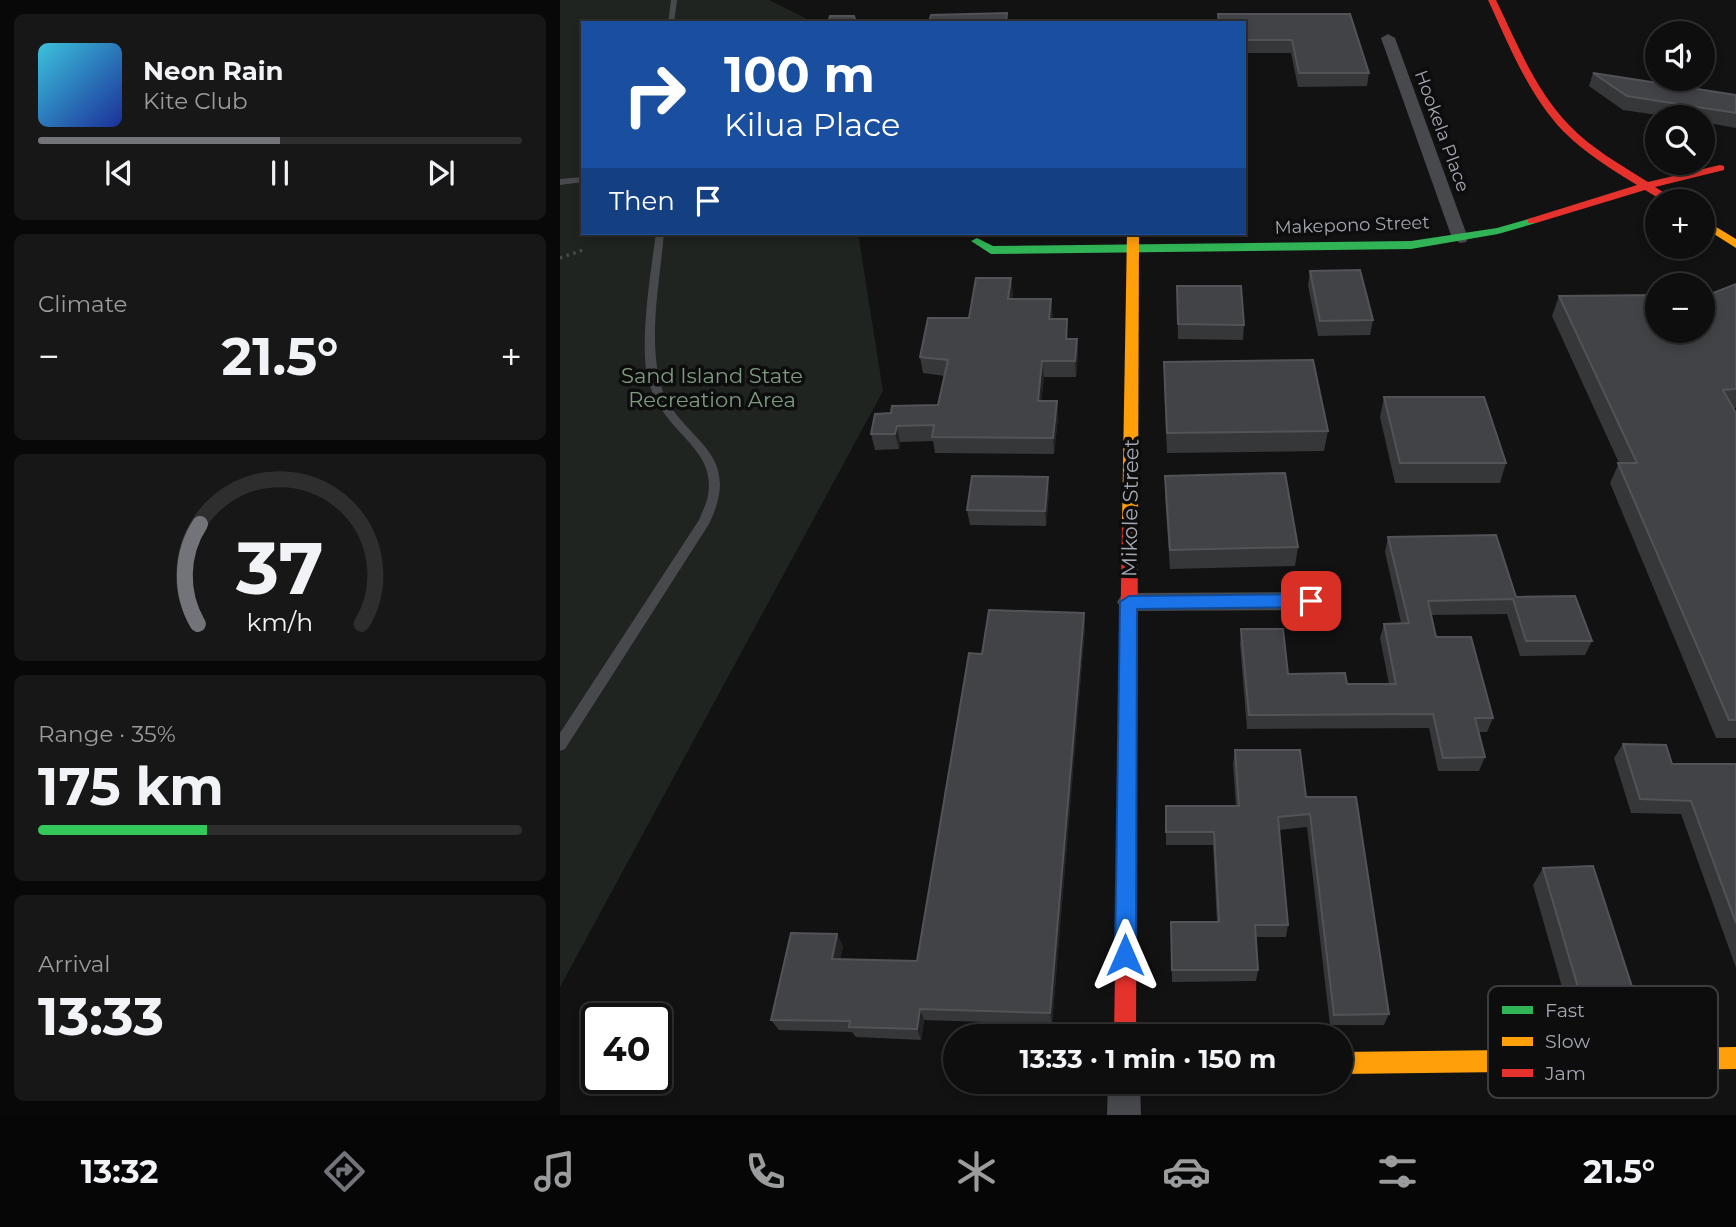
<!DOCTYPE html>
<html lang="en">
<head>
<meta charset="utf-8">
<style>
  body { margin:0; font-family:Montserrat,sans-serif; background:#171717; color:#f1f3f6; height:100vh; display:flex; flex-direction:column; font-size:26px; white-space:nowrap }
  * { box-sizing:border-box; margin:0 }
  p { font-size:23px; color:#9b9c9e }
  .icon { flex:none; width:38px; height:38px; fill:none; stroke:currentColor; stroke-width:2; stroke-linecap:round; stroke-linejoin:round }
  .map { position:relative; flex:1; overflow:hidden }
  .sheet { display:flex; flex-direction:column; gap:14px; padding:14px; background:#080808; width:560px }
  .sheet>* { flex:none }
  .guide { position:absolute; left:21px; top:21px; width:665px; height:214px; border-radius:0px; box-shadow:0 4px 10px #0003,0 0 0 2px #2e2e2e; background:#1a4fa0; color:#fff; overflow:hidden }
  .controls { position:absolute; left:1085px; top:21px; display:grid; gap:14px }
  .controls a { display:grid; place-items:center; width:70px; height:70px; border-radius:50%; background:#0e0e0e; box-shadow:0 4px 10px #0003,0 0 0 2px #2e2e2e; font-size:35px }
  .speed { position:absolute; left:21px; top:1003px; display:flex; gap:14px; font-size:35px; font-weight:700; text-align:center }
  .speed>* { display:grid; place-content:center; width:91px; height:91px; border-radius:50%; background:#0e0e0e; box-shadow:0 4px 10px #0003,0 0 0 2px #2e2e2e; line-height:1 }
  .speed .limit { border:4px solid #111; border-radius:10px; background:#fff; color:#111 }
  .pin { position:absolute; display:grid; place-items:center; width:60px; height:60px; color:#fff; margin:-30px; border-radius:14px; box-shadow:0 4px 10px #0006 }
  .me { position:absolute; width:77px; margin:-38px; rotate:0deg; stroke-linejoin:round; filter:drop-shadow(0 0 5px #0008) }
  .turn { display:flex; align-items:center; gap:24px; height:147px; padding:0 28px; font-size:32px }
  .turn .icon { width:91px; height:91px; stroke-width:2.5 }
  .turn b { display:block; font-size:49px; line-height:60px }
  .then { display:flex; align-items:center; height:66px; padding:0 28px; background:#0003; gap:14px; font-size:26px }
  .big { font-size:52px; font-weight:700; line-height:1.1 }
  .sheet .tile { flex:1; display:flex; flex-direction:column; justify-content:center; gap:10px; min-width:0; padding:0 24px; border-radius:10px; background:#171717 }
  .sheet .dial { align-items:center; gap:0 }
  .dial svg { height:182px; overflow:visible; fill:none; stroke:#2e2e2e; stroke-width:7; stroke-linecap:round; text-anchor:middle }
  .dial text { fill:#f1f3f6; stroke:none }
  .song { display:flex; align-items:center; gap:21px }
  .cover { width:84px; height:84px; border-radius:10px; background:linear-gradient(135deg,hsl(190 70% 55%),hsl(230 70% 35%)) }
  .played { height:7px; border-radius:4px; background:linear-gradient(90deg,#72747a 50%,#2e2e2e 50%) }
  .keys { display:flex; justify-content:space-around; direction:ltr }
  .heat { display:flex; justify-content:space-between; align-items:center; font-size:38px; direction:ltr }
  .charge { height:10px; border-radius:5px; background:linear-gradient(90deg,#34c759 35%,#2e2e2e 0) }
  .trip { position:absolute; left:383px; top:1024px; width:410px; height:70px; border-radius:35px; background:#0e0e0e; box-shadow:0 4px 10px #0003,0 0 0 2px #2e2e2e; font-weight:700; line-height:70px; text-align:center }
  .dock { display:flex; height:112px; justify-content:space-around; align-items:center; background:#060606; color:#9b9c9e }
  .dock .icon { width:49px; height:49px }
  .dock .current { color:#72747a }
  .dock b { font-size:32px; color:#f1f3f6 }
  main { display:flex; flex:1; min-height:0 }
  .map>svg:first-child { display:block }
  .green { fill:#1f2420 }
  .lines { fill:none; stroke-linecap:round; stroke-linejoin:round }
  .path { stroke:#4a4a4d; stroke-width:3.5; stroke-dasharray:2.5 4.5; stroke-linecap:butt }
  .lane { fill:#48494c; fill-rule:evenodd }
  .street { fill:#48494c; fill-rule:evenodd }
  .fast { fill:#30b455; fill-rule:evenodd }
  .slow { fill:#ff9f0a; fill-rule:evenodd }
  .jam { fill:#e5322d; fill-rule:evenodd }
  .wall { fill:#363739 }
  .shaded-wall { fill:#232324 }
  .building { fill:#424346; stroke:#525357; stroke-width:2 }
  .route { fill:#1a73e8; stroke:#114b97; stroke-width:2 }
  .labels { text-anchor:middle; dominant-baseline:central; stroke-width:7; stroke-linejoin:round; paint-order:stroke }
  .far-street-label { font-size:18px; fill:#a5a8b2; stroke:#0d0d0e }
  .park-label { font-size:21px; fill:#7e9b81; stroke:#0d0d0e }
  .street-label { font-size:21px; fill:#a5a8b2; stroke:#0d0d0e }
  .key { fill:#0d0d0e; stroke:#3b3c3f; stroke-width:2 }
  .key-label { font-size:19px; fill:#a5a8b2 }
</style>
</head>
<body>
<main>
<section class="sheet">
<div class="tile">
<div class="song"><i class="cover"></i><div><b>Neon Rain</b><p>Kite Club</p></div></div>
<div class="played"></div>
<div class="keys"><svg class="icon" aria-label="previous" viewBox="0 0 24 24"><path d="M18 5L8 12l10 7zM5 5v14"/></svg><svg class="icon" aria-label="pause" viewBox="0 0 24 24"><path d="M8 5v14M16 5v14"/></svg><svg class="icon" aria-label="next" viewBox="0 0 24 24"><path d="M6 5l10 7-10 7zM19 5v14"/></svg></div>
</div>
<div class="tile"><p>Climate</p>
<div class="heat"><a>−</a><b class="big">21.5°</b><a>+</a></div>
</div>
<div class="tile dial"><svg viewBox="0 0 100 80">
<path d="M14 69A42 42 0 1 1 86 69"/>
<path d="M14 69A42 42 0 0 1 15 25" stroke="#72747a"/>
<text x="50" y="56" font-size="32" font-weight="700">37</text>
<text x="50" y="72" font-size="11">km/h</text>
</svg></div>
<div class="tile"><p>Range · 35%</p><b class="big">175 km</b><div class="charge"></div></div>
<div class="tile"><p>Arrival</p><b class="big">13:33</b></div>
</section>
<div class="map">
<svg width="1176" height="1115" viewBox="0 0 1176 1115">
  <rect width="100%" height="100%" fill="#121213"/>
  <path class="green" d="M0,0H209L255,23H23V233H298L323,391L0,987Z"/>
  <g class="lines">
    <path class="path" d="M0,258L23,250"/>
    <g class="lane">
      <path d="M111,0H117L114,23H108Z"/>
      <path d="M23,177V182L0,185V179Z"/>
      <path d="M96,233H104C100,280 89,332 99,378C111,440 188,444 149,524L5,749L0,751V733L139,520C142,512 147,503 148,495C154,461 129,444 110,421C101,410 94,397 89,384C78,348 91,271 96,233Z"/>
    </g>
    <g class="street">
      <path d="M828,34L835,38L908,238L906,242L900,243L892,238L821,38Z"/>
      <path d="M751,592L759,595L763,601L759,607L751,610L569,611L561,608L557,602L561,596L569,593Z"/>
      <path d="M548,1082H580L581,1115H547Z"/>
    </g>
    <path class="fast" d="M972,218L978,221L976,223L938,234L851,249L431,254L411,241L417,238L433,246L851,241L937,228Z"/>
    <g class="slow">
      <path d="M1143,219L1176,239V248L1143,227Z"/>
      <path d="M567,233H579L578,522L570,528L562,522Z"/>
      <path d="M1176,1047V1069L780,1074V1052Z"/>
    </g>
    <g class="jam">
      <path d="M928,0H936C957,43 975,90 1009,125C1032,149 1061,165 1088,182L1160,165L1164,166V170L1095,187L1103,192V196H1095L1085,190L976,223H968V219L1077,185C1051,169 1025,153 1003,131C968,94 949,45 928,0Z"/>
      <path d="M570,516L578,522L576,1036H554L562,522Z"/>
    </g>
  </g>
  <g class="wall">
    <path d="M658,14H790L809,73L807,86L738,87L731,53H684V23H657Z"/>
    <path d="M1033,73L1176,95V128L1143,122V117H1111L1063,110L1029,86Z"/>
    <path d="M750,271L813,320L810,335L758,336L748,285Z"/>
    <path d="M1176,284V408H1173L1176,413V738H1156L1050,483L1059,463L992,316L999,296L1097,331Z"/>
    <path d="M617,286L684,325L683,340L618,339Z"/>
    <path d="M453,293L452,299H491L492,319H507L508,339H517L518,355L516,377H484L481,401L498,417L494,454L375,453L373,441L340,442L339,449L315,450L311,434L331,413L378,405L385,376L363,373L360,357L409,318Z"/>
    <path d="M604,362L768,431L764,451L607,453L604,381Z"/>
    <path d="M824,397L946,463L940,483H835L820,417Z"/>
    <path d="M605,476L738,547L735,566L610,569L605,496Z"/>
    <path d="M489,492L486,526L410,525L407,510Z"/>
    <path d="M828,537L956,597L1032,641L1025,655L960,656L947,614L871,615L876,637L933,718L927,732H919L925,757L919,771H878L869,728L687,729L680,644L681,629L728,674L787,684H829L820,638L824,624L841,623L825,552Z"/>
    <path d="M524,613L525,627L492,1024L364,1020L361,1040L296,1037L292,1032L219,1030L211,1020L283,946L280,959L357,961L422,654Z"/>
    <path d="M1063,744L1112,764H1176V968L1121,814L1071,813L1054,758Z"/>
    <path d="M675,750L746,797L829,1014L824,1025H770L747,827L719,830L728,925L726,937H696L698,970L696,981L612,982L611,922H657L653,845H606V806H676L673,764Z"/>
    <path d="M983,868L1076,999L1063,1014L1010,1015L973,885Z"/>
  </g>
  <g class="shaded-wall">
    <path d="M300,233H323L301,236Z"/>
    <path d="M451,278L453,293L450,315L448,299Z"/>
    <path d="M491,299L493,315L491,335L489,319Z"/>
    <path d="M507,319L508,335L507,355L506,339Z"/>
    <path d="M517,339L518,355L516,377L515,361Z"/>
    <path d="M482,361L484,377L480,417L478,401Z"/>
    <path d="M497,401L498,417L494,454L493,438Z"/>
    <path d="M337,426L340,442L339,449L335,434Z"/>
    <path d="M488,477L489,492L486,526L485,511Z"/>
    <path d="M524,613L525,627L492,1024L490,1013Z"/>
    <path d="M277,934L283,946L278,970L272,959Z"/>
    <path d="M360,1009L364,1020L361,1040L357,1029Z"/>
  </g>
  <g class="building">
    <path d="M447,13L446,23H369L371,15Z"/>
    <path d="M658,14H790L809,73H739L732,40H684V23H659Z"/>
    <path d="M270,16H294L296,23H268Z"/>
    <path d="M1033,73L1176,95V113L1067,96Z"/>
    <path d="M800,270L813,320L760,321L750,271Z"/>
    <path d="M416,278H451L448,299H491L489,319H507L506,339H517L515,361H482L478,401H497L493,438L372,437L374,425L337,426L335,434H311L315,414L331,413L332,406L378,405L388,360L360,357L368,318H409Z"/>
    <path d="M1176,284V389L1163,390L1176,413V720H1169L1058,463H1077L999,296L1097,295V331H1143V297Z"/>
    <path d="M617,286H681L684,325L618,324Z"/>
    <path d="M753,360L768,431L607,433L604,362Z"/>
    <path d="M824,397H924L946,463H840Z"/>
    <path d="M725,473L738,547L610,550L605,476Z"/>
    <path d="M412,476L488,477L485,511L407,510Z"/>
    <path d="M936,535L956,597L1015,596L1032,641H966L953,599L868,601L876,637H911L933,718H915L925,757L883,758L873,714L689,715L681,629H723L728,674L785,673L787,684H836L824,624L849,623L828,537Z"/>
    <path d="M429,610L524,613L490,1013L360,1009L357,1029L289,1027L290,1021L211,1020L231,933L277,934L272,959L357,961L409,653L422,654Z"/>
    <path d="M1063,744L1106,745L1112,764H1176V923L1131,801L1080,799Z"/>
    <path d="M675,750H740L746,797H796L829,1014L774,1015L750,814L718,817L728,925H695L698,970H612L611,922H659L654,832H606V806H679Z"/>
    <path d="M1033,866L1076,999L1022,1001L983,868Z"/>
  </g>
  <path class="route" d="M751,594L759,601L751,607L577,609L576,955L573,962L565,965L558,962L555,955L560,602L569,596Z"/>
  <g class="labels">
    <g class="far-street-label">
      <text transform="translate(882 131) rotate(70)">Hookela Place</text>
      <text transform="translate(792 225) rotate(-2)">Makepono Street</text>
    </g>
    <g class="park-label">
      <text x="152" y="375">Sand Island State<tspan x="152" dy="24">Recreation Area</tspan></text>
    </g>
    <g class="street-label">
      <text transform="translate(570 508) rotate(-89)">Mikole Street</text>
    </g>
  </g>
  <rect x="928" y="986" width="230" height="112" rx="10" class="key"/>
  <rect x="942" y="1006" width="31" height="8" fill="#30b455"/>
  <rect x="942" y="1037" width="31" height="9" fill="#ff9f0a"/>
  <rect x="942" y="1069" width="31" height="8" fill="#e5322d"/>
  <g class="key-label">
    <text x="985" y="1017">Fast</text>
    <text x="985" y="1048">Slow</text>
    <text x="985" y="1080">Jam</text>
  </g>
</svg>
<div class="controls">
<a><svg class="icon" aria-label="sound" viewBox="0 0 24 24"><path d="M4 9h4l5-4v14l-5-4H4zM17 9q2 3 0 6"/></svg></a>
<a><svg class="icon" aria-label="search" viewBox="0 0 24 24"><circle cx="10" cy="10" r="6"/><path d="M15 15l6 6"/></svg></a>
<a>+</a>
<a>−</a>
</div>
<div class="speed"><div class="limit">40</div></div>
<div class="pin" style="left:751px;top:601px;background:#d93025"><svg class="icon" aria-label="arrive" viewBox="0 0 24 24"><path d="M6 21V4h12l-3 4 3 4H6"/></svg></div>
<svg class="me" style="left:565px;top:955px" viewBox="-20 -20 40 40"><path d="M0-17L14 15 0 8-14 15z" fill="#1a73e8" stroke="#fff" stroke-width="4"/></svg>
<div class="trip">13:33 · 1 min · 150 m</div>
<div class="guide">
<div class="turn"><svg class="icon" aria-label="right" viewBox="0 0 24 24"><path d="M7 20v-9h11M14 6l5 5-5 5"/></svg><div><b>100 m</b>Kilua Place</div></div>
<div class="then">Then<svg class="icon" aria-label="arrive" viewBox="0 0 24 24"><path d="M6 21V4h12l-3 4 3 4H6"/></svg></div>
</div>
</div>
</main>
<nav class="dock">
<b>13:32</b>
<svg class="icon current" aria-label="directions" viewBox="0 0 24 24"><path d="M12 3l9 9-9 9-9-9zM9 14v-3h6M13 9l2 2-2 2"/></svg>
<svg class="icon" aria-label="music" viewBox="0 0 24 24"><path d="M9 18V5l10-2v13"/><circle cx="6" cy="18" r="3"/><circle cx="16" cy="16" r="3"/></svg>
<svg class="icon" aria-label="phone" viewBox="0 0 24 24"><path d="M5 4h4l2 5-3 2q2 4 5 5l2-3 5 2v4C11 20 4 13 5 4z"/></svg>
<svg class="icon" aria-label="climate" viewBox="0 0 24 24"><path d="M12 3v18M4 7l16 10M4 17L20 7"/></svg>
<svg class="icon" aria-label="car" viewBox="0 0 24 24"><path d="M5 17H2v-5l4-1 3-4h7l3 4 3 1v5h-3M9 17h6M6 11h13"/><circle cx="7" cy="17" r="2"/><circle cx="17" cy="17" r="2"/></svg>
<svg class="icon" aria-label="filters" viewBox="0 0 24 24"><path d="M4 7h16M4 17h16"/><circle cx="9" cy="7" r="2"/><circle cx="15" cy="17" r="2"/></svg>
<b>21.5°</b>
</nav>
</body>
</html>
